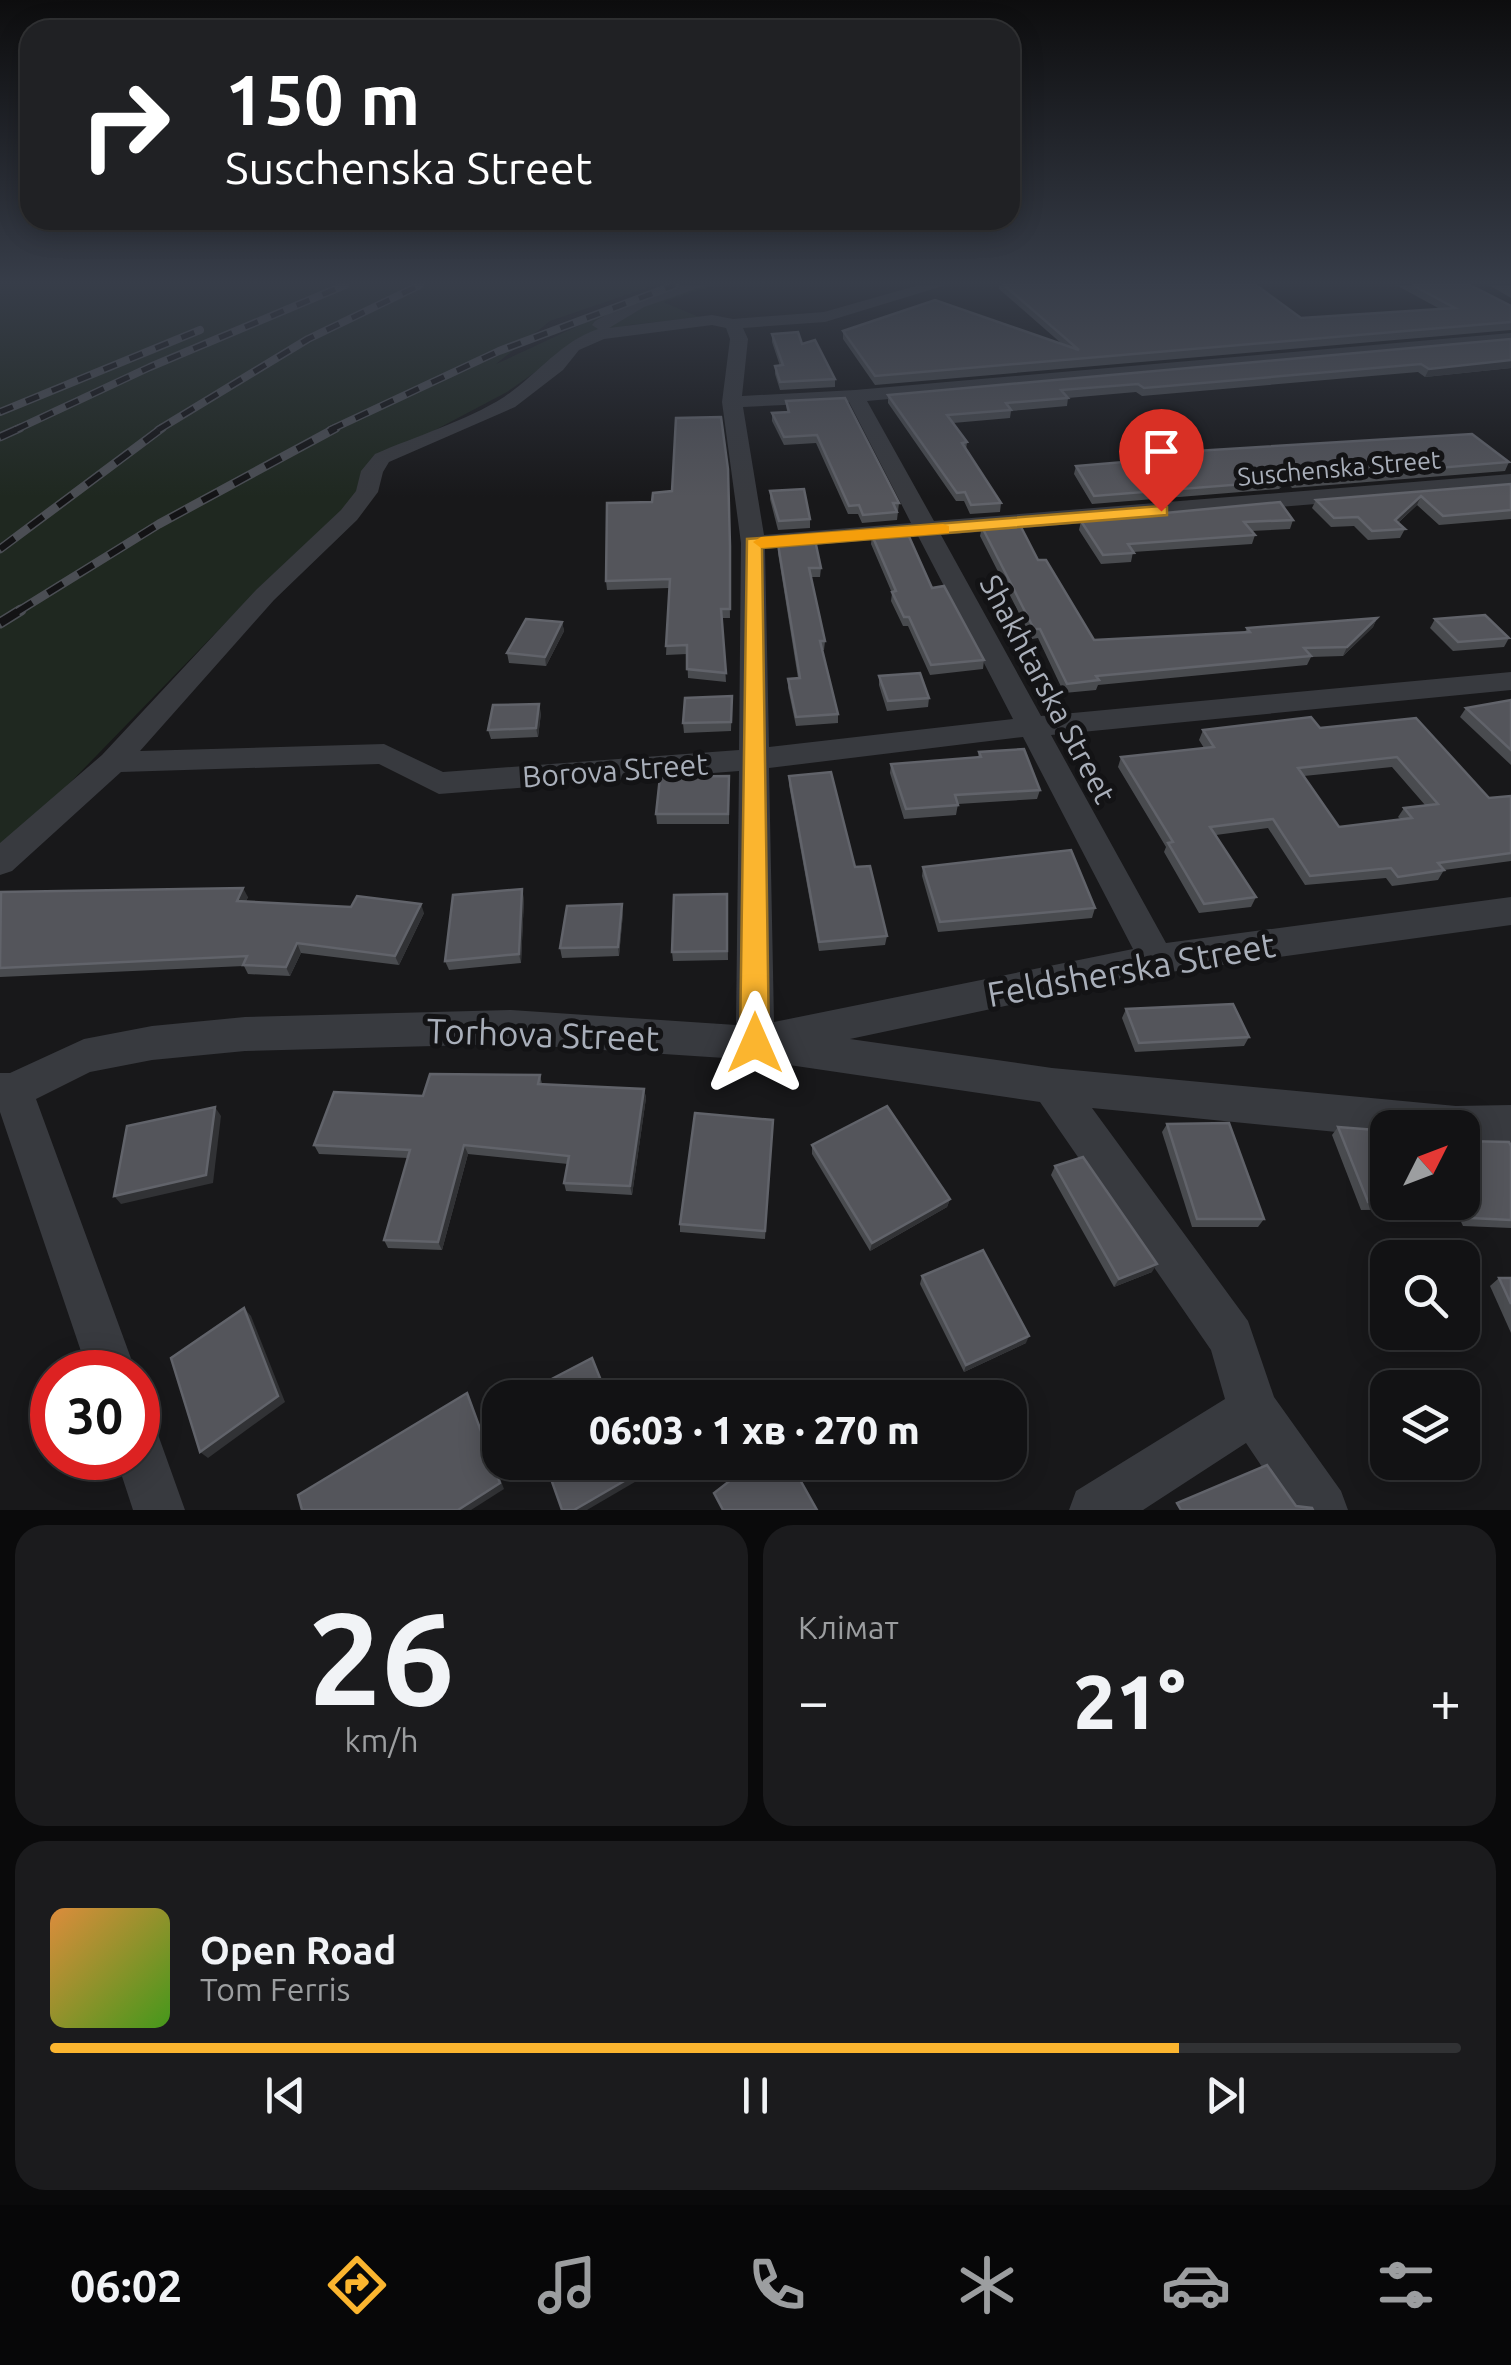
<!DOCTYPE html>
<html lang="uk">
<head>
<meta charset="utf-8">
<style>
  body { margin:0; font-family:Ubuntu,sans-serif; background:#1b1b1d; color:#f1f3f6; height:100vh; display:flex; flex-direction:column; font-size:38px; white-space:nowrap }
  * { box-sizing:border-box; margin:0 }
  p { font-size:32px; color:#9c9ea0 }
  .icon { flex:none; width:55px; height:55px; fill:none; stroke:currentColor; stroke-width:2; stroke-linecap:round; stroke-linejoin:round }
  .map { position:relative; height:1510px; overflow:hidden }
  .panel { display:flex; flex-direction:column; gap:15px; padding:15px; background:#0a0a0b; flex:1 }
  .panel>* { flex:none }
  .hud { position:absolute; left:20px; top:20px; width:1000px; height:210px; border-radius:30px; box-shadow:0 5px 25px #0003,0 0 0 2px #313234; background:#202124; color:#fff; overflow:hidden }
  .needle { width:65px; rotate:48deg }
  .tools { position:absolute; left:1370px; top:1110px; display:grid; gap:20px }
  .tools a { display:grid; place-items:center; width:110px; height:110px; border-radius:20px; background:#121214; box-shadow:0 5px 25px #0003,0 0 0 2px #313234; font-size:50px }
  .speed { position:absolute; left:30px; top:1350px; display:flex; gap:20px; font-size:50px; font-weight:700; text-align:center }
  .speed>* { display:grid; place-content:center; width:130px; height:130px; border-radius:50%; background:#121214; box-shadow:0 5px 25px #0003,0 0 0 2px #313234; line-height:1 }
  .speed .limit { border:15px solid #d22; background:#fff; color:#111 }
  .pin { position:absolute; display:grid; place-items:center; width:85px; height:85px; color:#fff; margin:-102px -42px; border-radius:50% 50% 50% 0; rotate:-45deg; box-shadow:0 0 10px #0007 }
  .pin .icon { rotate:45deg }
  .me { position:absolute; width:110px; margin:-55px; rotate:0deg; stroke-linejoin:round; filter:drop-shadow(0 0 8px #0008) }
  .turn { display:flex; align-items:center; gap:35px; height:210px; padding:0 40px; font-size:45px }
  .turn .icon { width:130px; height:130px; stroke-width:2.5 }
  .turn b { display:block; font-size:70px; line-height:85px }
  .big { font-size:75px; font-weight:800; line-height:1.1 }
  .panel .widget { flex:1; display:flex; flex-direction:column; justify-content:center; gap:15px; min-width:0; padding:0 35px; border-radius:30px; background:#1b1b1d }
  .panel .dial { align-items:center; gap:0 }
  .dial b { font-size:130px; line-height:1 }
  .song { display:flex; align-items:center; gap:30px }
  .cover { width:120px; height:120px; border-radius:15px; background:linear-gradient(135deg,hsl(30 70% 55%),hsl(100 70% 35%)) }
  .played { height:10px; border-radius:5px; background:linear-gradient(90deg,#fbb52f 80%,#313234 80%) }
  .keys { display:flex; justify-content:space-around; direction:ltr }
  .heat { display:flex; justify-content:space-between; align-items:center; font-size:55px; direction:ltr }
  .panel .tiles { flex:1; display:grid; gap:15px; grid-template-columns:1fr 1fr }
  .widget:last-child { grid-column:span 2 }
  .trip { position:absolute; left:482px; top:1380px; width:545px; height:100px; border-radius:30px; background:#121214; box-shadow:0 5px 25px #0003,0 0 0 2px #313234; font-weight:800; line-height:100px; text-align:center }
  .dock { display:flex; height:160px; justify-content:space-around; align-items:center; background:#070708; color:#9c9ea0 }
  .dock .icon { width:70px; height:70px }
  .dock .selected { color:#fbb52f }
  .dock b { font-size:45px; color:#f1f3f6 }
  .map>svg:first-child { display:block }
  .green { fill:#1f2820 }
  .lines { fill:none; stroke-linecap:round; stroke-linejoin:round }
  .minor { fill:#383a3f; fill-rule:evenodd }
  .rail-far2-casing { stroke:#4b4e54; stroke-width:8 }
  .rail-far1-casing { stroke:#4b4e54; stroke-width:9 }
  .rail-casing { stroke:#4b4e54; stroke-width:11 }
  .rail-far2 { stroke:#131315; stroke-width:5; stroke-dasharray:14; stroke-linecap:butt }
  .rail-far1 { stroke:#131315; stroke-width:6; stroke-dasharray:18; stroke-linecap:butt }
  .rail { stroke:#131315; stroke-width:8; stroke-dasharray:21; stroke-linecap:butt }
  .wall { fill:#494b4f; fill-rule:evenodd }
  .shaded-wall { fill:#313235 }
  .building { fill:#54555b; stroke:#61636a; stroke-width:2.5; fill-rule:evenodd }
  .route { fill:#fbb52f; stroke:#a3761f; stroke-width:2.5 }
  .slow { fill:#f59e0b }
  .labels { text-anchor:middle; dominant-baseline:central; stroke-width:10; stroke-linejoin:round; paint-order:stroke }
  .far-street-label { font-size:25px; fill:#a9afba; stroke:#131315 }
  .street-label { font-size:30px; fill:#a9afba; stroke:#131315 }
  .near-street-label { font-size:35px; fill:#a9afba; stroke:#131315 }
</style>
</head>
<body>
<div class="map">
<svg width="1511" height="1510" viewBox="0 0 1511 1510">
  <rect width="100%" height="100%" fill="#18181a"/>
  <path class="green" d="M0,285H655L550,321L496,364C556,338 651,285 715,285L663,302L699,317L629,325L585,337L507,392L386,456L354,502L238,610L64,789L0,844Z"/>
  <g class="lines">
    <g class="minor">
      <path d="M681,285H707L644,307L609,328L712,315L733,319L824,312L919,285H946L825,322L743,328L748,339L742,396L855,390L1511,333V343L867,401L934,521L1511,474V488L941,535L1041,716L1511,672V690L1051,735L1166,943L1511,897V925L1156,974L850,1039L1052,1068L1456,1106L1511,1105V1143L1462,1144V1128H1388V1137L1092,1108L1248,1321L1274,1397L1341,1491L1348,1510H1291L1246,1443L1143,1510H1069L1076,1491L1225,1399L1211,1350L1040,1102L755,1060L511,1044L245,1051L152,1060L90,1072L36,1099L136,1372H88L0,1112V1073H10L84,1039L152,1026L245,1017L511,1010L736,1025L739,771L439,794L379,764L121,772L12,871L0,875V843L102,755L256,590L341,510L356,491L361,471L375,454C416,436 466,421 504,397C537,375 560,342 598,329L592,325L595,321L632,301ZM712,325L726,328L730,339L722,402L741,543L739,750L443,772L384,744L140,751L274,600L357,520L378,492L383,472L389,462L515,407L563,370L579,350L604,339ZM849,402L911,523L764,535L743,407ZM918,536L1013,719L769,747L765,549ZM1023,737L1133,949L774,1022L769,768Z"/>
      <path d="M138,1422L156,1429L185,1510H133L116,1458H138Z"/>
    </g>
    <defs>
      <g id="rail-far2">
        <path d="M0,412L200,330"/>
        <path d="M15,430L150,367L345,285"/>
        <path d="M158,430L308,339L420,285"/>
        <path d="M330,430L499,351L675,285"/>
      </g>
      <g id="rail-far1">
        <path d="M0,437L20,428"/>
        <path d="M0,549L162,428"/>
        <path d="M17,612L159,524L336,428"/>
      </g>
      <path id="rail" d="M0,623L21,610"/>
    </defs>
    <use href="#rail-far2" class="rail-far2-casing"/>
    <use href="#rail-far1" class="rail-far1-casing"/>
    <use href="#rail" class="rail-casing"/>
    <use href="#rail-far2" class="rail-far2"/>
    <use href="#rail-far1" class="rail-far1"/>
    <use href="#rail" class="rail"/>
  </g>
  <g class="wall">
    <path d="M999,285H1256L1301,318L1440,309L1396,285H1470L1511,306V330L875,385L843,339V331L1062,344L999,289Z"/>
    <path d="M1489,285H1511V298Z"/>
    <path d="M772,334L802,344L835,379V387L780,390L775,374V366H780L772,342Z"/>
    <path d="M1511,339V368L1425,377L1418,372L1142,396L1136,392L1068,398L1067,406L1011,411L1010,418L953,423L967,442L966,450L1001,503L1000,512L970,514L964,501H956L888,403V395Z"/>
    <path d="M786,401L899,503L897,520L862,523L858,514H848L816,443L784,445L772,421V413L787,412Z"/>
    <path d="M1178,452L1509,462L1505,471L1292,488L1287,482L1279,489L1092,504L1074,474L1076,466L1177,457Z"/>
    <path d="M728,469L730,618H722L726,682L688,678L687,654L666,655L669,588L607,590L606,581L652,502L672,491Z"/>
    <path d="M1511,484V519L1439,525L1417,505L1398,523L1405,529L1400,538L1368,540L1354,526L1331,527L1312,508L1316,500Z"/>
    <path d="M770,491L810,519V528L778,530L770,499Z"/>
    <path d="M1293,520L1290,529L1251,531L1255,535L1252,544L1133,552L1131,562L1101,564L1079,530L1081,521Z"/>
    <path d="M982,527L1038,560L1094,640L1245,632L1247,628L1377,618L1373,627L1343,656L1311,657L1307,665L1098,685L1096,690L1064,693L1038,638L1032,639L980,536Z"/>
    <path d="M872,535L932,588L984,660L983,669L930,675L908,626H903L891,601L892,593L871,544Z"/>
    <path d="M778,544L821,568L820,577H811L825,641L824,650H822L838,714V723L796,726L788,688V679L798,678L778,553Z"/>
    <path d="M1435,619L1509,638L1504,647L1453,651L1430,628Z"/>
    <path d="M562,622L564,631L546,666L509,663L507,653Z"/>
    <path d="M879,676L929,698L928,707L887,711L879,685Z"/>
    <path d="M732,696L731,731L684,733L683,723Z"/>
    <path d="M1511,700V765L1460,717L1466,708Z"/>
    <path d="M541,713L538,737L491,739L488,730Z"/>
    <path d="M1416,718L1489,798L1511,796V861L1444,870L1438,880L1392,886L1386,878L1305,885L1268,828L1216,835L1256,897L1251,907L1199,913L1164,852L1166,847L1118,767L1121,757L1204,748L1199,740L1203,730L1320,728ZM1392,767L1425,805L1404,808L1398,817L1400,819L1339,827L1304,776Z"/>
    <path d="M979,752L1040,790L1037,799L958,804L956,815L904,819L890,773L891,764L978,757Z"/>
    <path d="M729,776V824H657L656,814Z"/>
    <path d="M789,776L855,867L887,936L885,945L819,951L789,785Z"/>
    <path d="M923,867L1095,908L1092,918L938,932L922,876Z"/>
    <path d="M0,894L248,897L246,901L424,913L399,965L301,953L290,976L248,974L244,966L0,977Z"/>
    <path d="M727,894L728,960L673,961L672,952Z"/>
    <path d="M524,898L521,963L449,970L445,961Z"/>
    <path d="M623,913L619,956L562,958L560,948Z"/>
    <path d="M1126,1009L1249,1037L1244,1046L1135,1052L1122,1018Z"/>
    <path d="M540,1075L542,1084L644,1089L646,1098L632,1195L566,1191L564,1183L568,1164L468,1154L442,1250L388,1248L384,1240L408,1158L319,1154L314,1145L423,1096Z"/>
    <path d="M773,1120L765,1239L680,1232V1224Z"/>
    <path d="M1167,1124L1264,1219L1258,1227H1192L1162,1132Z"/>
    <path d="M1338,1127L1388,1131V1202H1462V1141L1511,1146V1228L1463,1226L1455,1209L1361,1210L1332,1135Z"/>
    <path d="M812,1145L950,1199L947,1207L870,1251L812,1154Z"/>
    <path d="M1055,1166L1152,1272L1114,1287L1051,1175Z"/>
    <path d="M922,1276L1026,1343L964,1372L920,1284Z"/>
    <path d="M1499,1278H1511V1333L1490,1286Z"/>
  </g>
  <g class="shaded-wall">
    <path d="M1511,360V368L1425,377L1429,369Z"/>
    <path d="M1290,474L1287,482L1279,489L1282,481Z"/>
    <path d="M1421,496L1417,505L1391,529L1395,520Z"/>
    <path d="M1377,618L1373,627L1343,656L1347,647Z"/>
    <path d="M562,622L564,631L546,666L545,657Z"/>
    <path d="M539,704L541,713L538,737L536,728Z"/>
    <path d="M243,888L248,897L242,910L237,901Z"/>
    <path d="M522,889L524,898L521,963L519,954Z"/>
    <path d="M421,904L424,913L399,965L395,956Z"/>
    <path d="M622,904L623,913L619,956L618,947Z"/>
    <path d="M297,943L301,953L290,976L286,967Z"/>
    <path d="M644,1089L646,1098L632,1195L630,1186Z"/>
    <path d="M215,1107L221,1116L213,1183L121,1204L114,1196Z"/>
    <path d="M464,1145L468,1154L442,1250L438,1242Z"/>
    <path d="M950,1199L947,1207L870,1251L872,1243Z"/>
    <path d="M1157,1264L1152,1272L1114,1287L1119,1279Z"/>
    <path d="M244,1308L251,1316L285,1402L208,1458L200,1452Z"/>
    <path d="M1029,1336L1026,1343L964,1372L966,1365Z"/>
    <path d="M467,1393L504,1489L471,1510H458Z"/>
    <path d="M638,1473L640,1479L587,1510H574Z"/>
  </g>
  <g class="building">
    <path d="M1004,285H1256L1301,318L1455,308L1412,285H1470L1511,306V322L875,376L843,331L935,300L1079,350Z"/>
    <path d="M798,332L802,344L815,340L835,379L780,382L775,366L783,365L772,334Z"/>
    <path d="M1511,339V360L1429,369L1421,364L1144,388L1138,384L1061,390L1068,398L1006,403L1011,410L947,415L967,442L962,443L1001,503L971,505L965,492L957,493L888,395Z"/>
    <path d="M845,398L899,503H893L897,512L863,515L859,505L849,506L817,435L784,437L772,413L789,412L786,401Z"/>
    <path d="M721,417L728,469L730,546V609H721L726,673L687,669V645L666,646L670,579L606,581L607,503L652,502L653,493L672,491L676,418Z"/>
    <path d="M1472,434L1509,462L1296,480L1290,474L1282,481L1094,496L1076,466L1183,457L1178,452Z"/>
    <path d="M1511,484V510L1443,516L1421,496L1395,520L1405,529L1372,531L1358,517L1334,518L1316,500Z"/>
    <path d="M804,489L810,519L779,521L770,491Z"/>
    <path d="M1280,502L1293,520L1244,522L1255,535L1128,544L1134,553L1103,555L1081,521Z"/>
    <path d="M1020,525L1038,560H1046L1094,640L1250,632L1247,628L1377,618L1347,647L1304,648L1311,656L1096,676L1099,680L1067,684L1040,629H1034L982,527Z"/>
    <path d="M907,532L932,588L944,586L984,660L931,665L909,617H904L892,592L896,591L872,535Z"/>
    <path d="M815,540L821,568H809L825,641H820L838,714L796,717L788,679L800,678L778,544Z"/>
    <path d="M1485,615L1509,638L1458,642L1435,619Z"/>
    <path d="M526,619L562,622L545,657L507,653Z"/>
    <path d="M920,673L929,698L888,701L879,676Z"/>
    <path d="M732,696L731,722L683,723L685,698Z"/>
    <path d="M1511,700V750L1466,708Z"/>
    <path d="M539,704L536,728L488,730L493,705Z"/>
    <path d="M1311,717L1320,728L1416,718L1489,798L1511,796V853L1438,863L1444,870L1398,877L1391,868L1310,876L1273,819L1210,827L1256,897L1204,904L1168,843L1173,842L1121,757L1214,747L1203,730ZM1397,757L1438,804L1404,808L1412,818L1339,827L1298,768Z"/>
    <path d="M1024,749L1040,790L955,795L958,805L906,809L891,764L981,757L979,752Z"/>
    <path d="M831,772L855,867L870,866L887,936L819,942L789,776Z"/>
    <path d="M729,776L728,814H656L660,777Z"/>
    <path d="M1071,850L1095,908L940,922L923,867Z"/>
    <path d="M243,888L237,901L351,907L357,896L421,904L395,956L297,943L286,967L243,965L247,956L0,968L1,892Z"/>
    <path d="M522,889L519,954L445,961L453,895Z"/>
    <path d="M727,894V951L672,952L674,895Z"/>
    <path d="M622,904L618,947L560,948L567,906Z"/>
    <path d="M1233,1004L1249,1037L1139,1043L1126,1009Z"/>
    <path d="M430,1074L540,1075L538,1084L644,1089L630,1186L564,1183L569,1156L464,1145L438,1242L384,1240L410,1150L314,1145L334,1092L423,1096Z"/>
    <path d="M887,1106L950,1199L872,1243L812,1145Z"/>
    <path d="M215,1107L206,1175L114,1196L127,1126Z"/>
    <path d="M695,1113L773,1120L765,1231L680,1224Z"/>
    <path d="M1229,1123L1264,1219H1197L1167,1124Z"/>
    <path d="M1338,1127L1388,1131V1202H1368Z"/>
    <path d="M1462,1141L1509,1142L1511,1146V1220L1471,1218L1462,1200Z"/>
    <path d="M1083,1157L1157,1264L1119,1279L1055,1166Z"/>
    <path d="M983,1250L1029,1336L966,1365L922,1276Z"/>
    <path d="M1499,1278H1511V1304Z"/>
    <path d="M244,1308L278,1396L200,1452L171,1358Z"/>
    <path d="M592,1358L608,1398H522L521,1395Z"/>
    <path d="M467,1393L500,1483L458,1510H302L298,1495Z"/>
    <path d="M545,1462H634L638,1473L574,1510H562Z"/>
    <path d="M754,1462H790L817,1510H723L714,1493Z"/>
    <path d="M1267,1465L1296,1506L1312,1508L1313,1510H1181L1177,1503Z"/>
  </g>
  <linearGradient id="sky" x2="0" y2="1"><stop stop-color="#0d0d0e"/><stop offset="0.57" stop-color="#373d49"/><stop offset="1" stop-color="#373d49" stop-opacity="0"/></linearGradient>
  <rect width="1511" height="497" fill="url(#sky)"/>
  <path class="route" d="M1161,506L1167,507V515L762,548L769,1043L765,1052L755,1056L744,1052L740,1043L747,539Z"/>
  <path class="slow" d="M943,524L949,526V533L761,548L753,542L761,537Z"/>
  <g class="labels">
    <g class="far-street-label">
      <text transform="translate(1339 468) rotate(-5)">Suschenska Street</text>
    </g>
    <g class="street-label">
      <text transform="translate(1048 689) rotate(62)">Shakhtarska Street</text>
      <text transform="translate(615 770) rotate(-4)">Borova Street</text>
    </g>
    <g class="near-street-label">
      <text transform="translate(1131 969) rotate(-10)">Feldsherska Street</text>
      <text transform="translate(543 1034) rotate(2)">Torhova Street</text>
    </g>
  </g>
</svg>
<div class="tools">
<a><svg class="needle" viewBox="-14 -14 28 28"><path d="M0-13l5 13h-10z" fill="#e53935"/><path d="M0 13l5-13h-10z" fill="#9c9ea0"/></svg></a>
<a><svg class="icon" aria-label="search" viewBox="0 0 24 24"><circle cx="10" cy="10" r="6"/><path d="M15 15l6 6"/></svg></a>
<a><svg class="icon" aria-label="layers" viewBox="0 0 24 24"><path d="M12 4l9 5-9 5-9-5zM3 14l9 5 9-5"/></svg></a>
</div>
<div class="speed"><div class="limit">30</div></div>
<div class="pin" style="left:1161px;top:511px;background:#d93025"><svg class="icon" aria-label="arrive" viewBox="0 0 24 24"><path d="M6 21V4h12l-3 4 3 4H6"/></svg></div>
<svg class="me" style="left:755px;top:1043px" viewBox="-20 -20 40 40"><path d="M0-17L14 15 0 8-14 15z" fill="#fbb52f" stroke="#fff" stroke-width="4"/></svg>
<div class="trip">06:03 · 1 хв · 270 m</div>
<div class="hud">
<div class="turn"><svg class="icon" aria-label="right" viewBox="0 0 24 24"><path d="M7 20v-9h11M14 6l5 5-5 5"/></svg><div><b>150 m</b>Suschenska Street</div></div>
</div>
</div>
<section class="panel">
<div class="tiles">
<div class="widget dial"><b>26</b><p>km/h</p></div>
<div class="widget"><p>Клімат</p>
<div class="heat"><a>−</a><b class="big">21°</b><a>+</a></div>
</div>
<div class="widget">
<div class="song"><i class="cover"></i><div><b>Open Road</b><p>Tom Ferris</p></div></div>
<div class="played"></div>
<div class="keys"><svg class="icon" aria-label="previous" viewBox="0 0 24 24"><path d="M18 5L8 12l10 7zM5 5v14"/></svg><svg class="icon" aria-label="pause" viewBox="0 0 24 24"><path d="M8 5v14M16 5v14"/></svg><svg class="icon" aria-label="next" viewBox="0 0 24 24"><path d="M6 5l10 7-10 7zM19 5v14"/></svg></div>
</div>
</div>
</section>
<nav class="dock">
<b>06:02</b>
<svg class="icon selected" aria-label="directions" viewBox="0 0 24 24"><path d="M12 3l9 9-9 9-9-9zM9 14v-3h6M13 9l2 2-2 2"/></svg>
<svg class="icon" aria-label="music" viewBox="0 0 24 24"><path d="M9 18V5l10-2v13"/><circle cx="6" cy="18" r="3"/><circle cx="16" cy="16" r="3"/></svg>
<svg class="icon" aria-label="phone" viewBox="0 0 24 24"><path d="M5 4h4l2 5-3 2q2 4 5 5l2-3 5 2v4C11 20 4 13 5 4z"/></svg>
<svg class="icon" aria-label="climate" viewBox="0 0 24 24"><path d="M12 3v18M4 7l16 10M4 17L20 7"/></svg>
<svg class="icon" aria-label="car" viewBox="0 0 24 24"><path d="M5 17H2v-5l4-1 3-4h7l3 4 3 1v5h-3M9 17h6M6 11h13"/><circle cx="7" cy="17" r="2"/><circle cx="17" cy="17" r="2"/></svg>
<svg class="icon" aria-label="filters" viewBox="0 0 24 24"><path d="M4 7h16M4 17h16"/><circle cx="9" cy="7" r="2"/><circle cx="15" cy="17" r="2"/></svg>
</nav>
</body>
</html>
